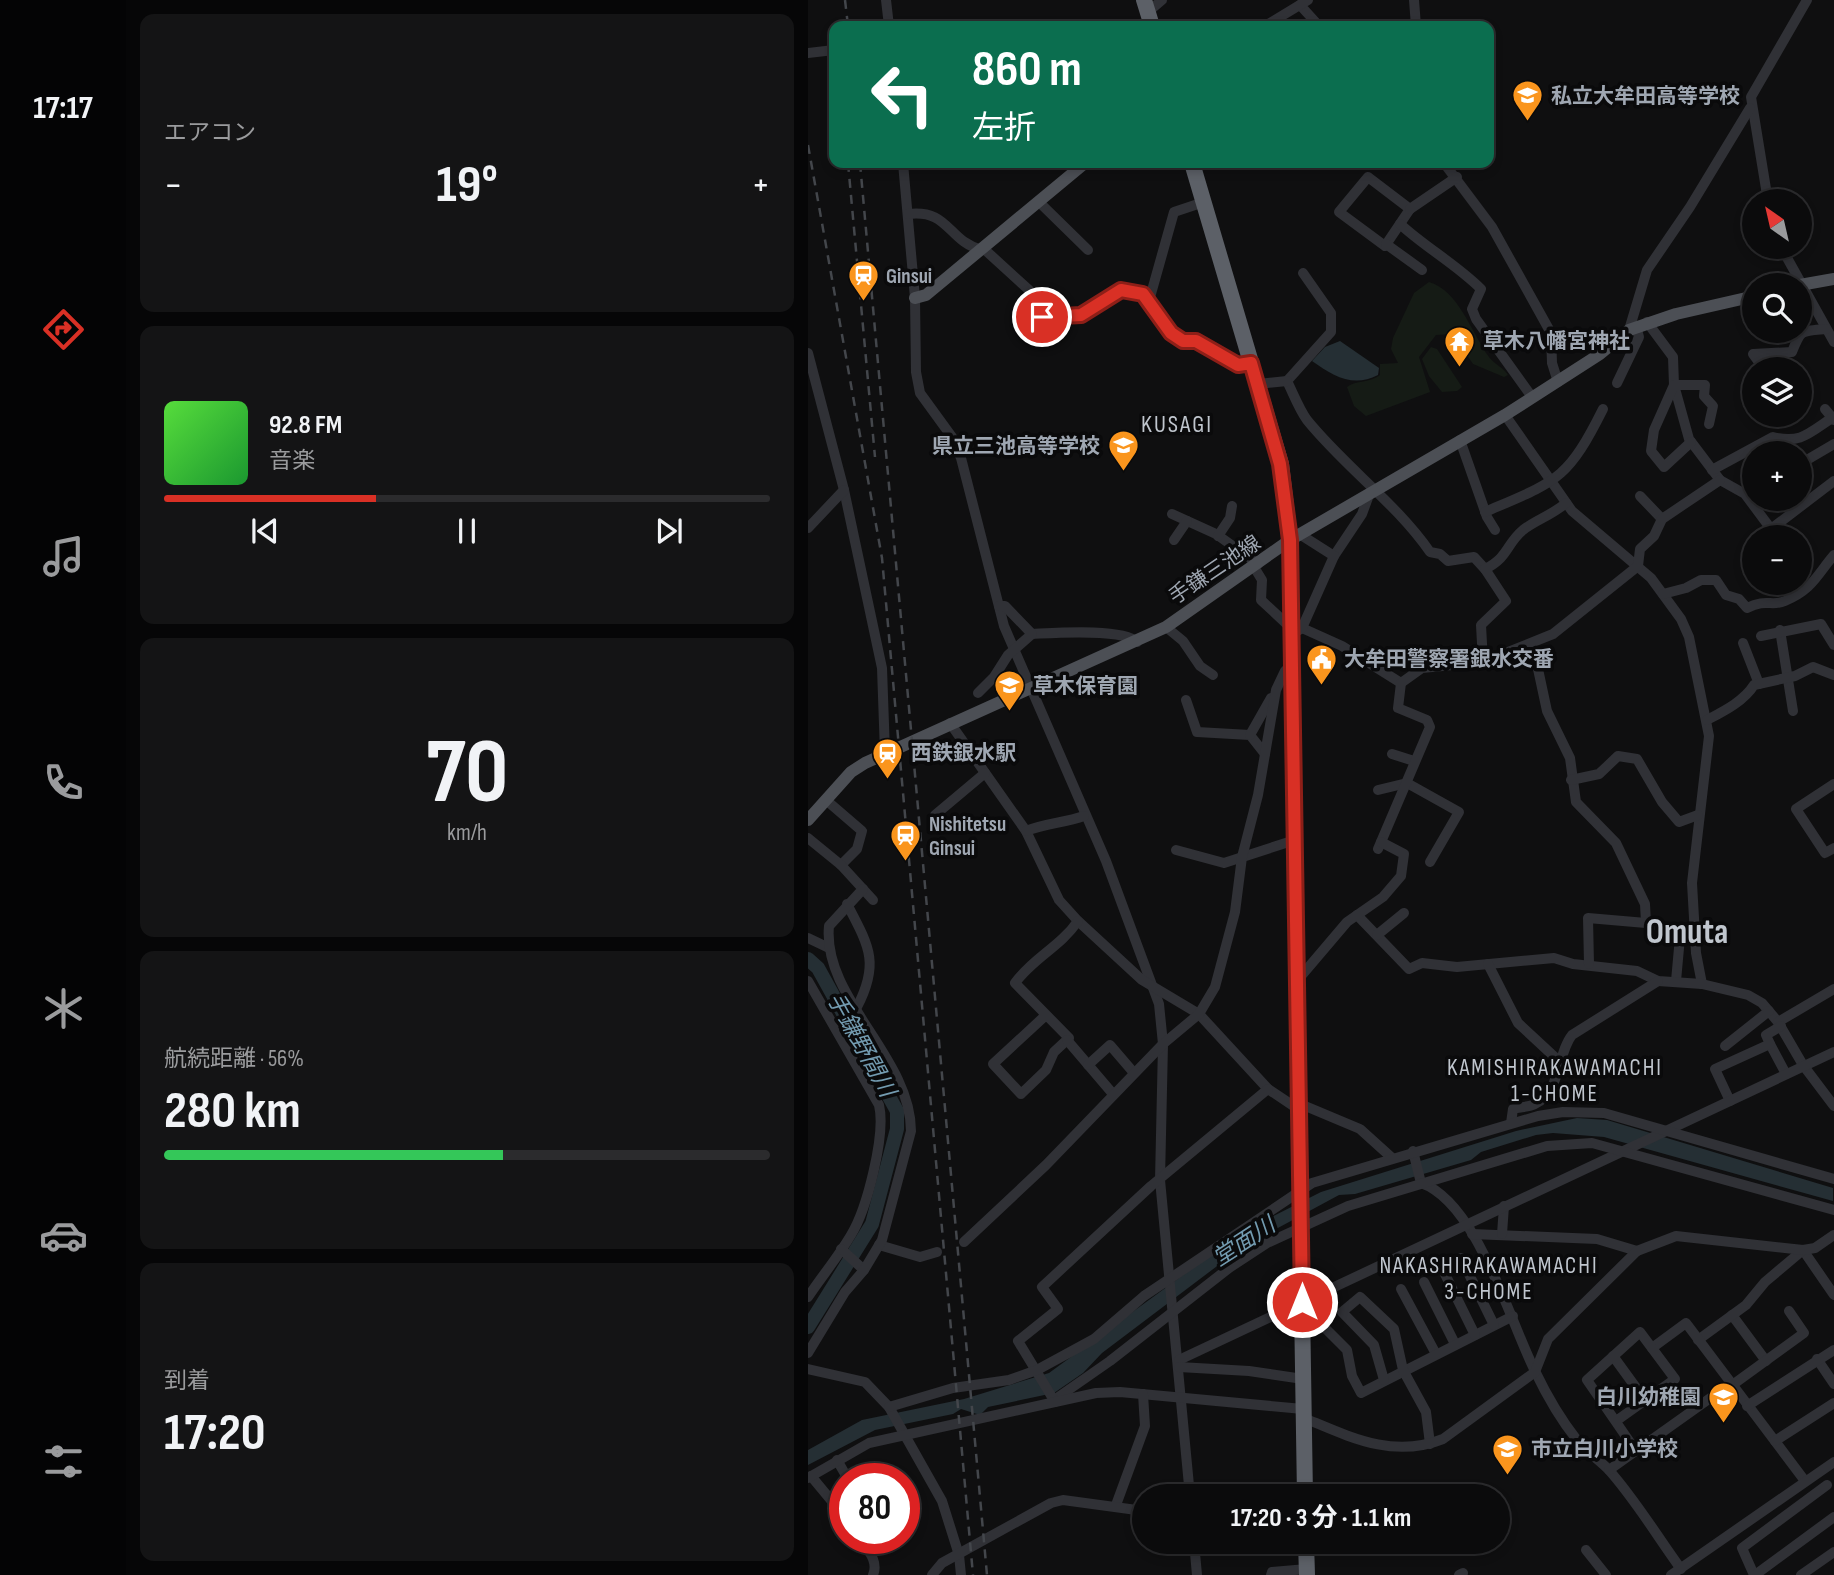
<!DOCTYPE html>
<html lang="ja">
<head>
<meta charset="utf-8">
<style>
  body { margin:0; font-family:"Sofia Sans Condensed","Noto Sans JP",sans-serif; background:#141415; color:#f1f3f6; height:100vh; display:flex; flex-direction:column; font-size:26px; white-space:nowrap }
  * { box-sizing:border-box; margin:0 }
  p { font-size:23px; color:#9a9b9d }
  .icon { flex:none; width:38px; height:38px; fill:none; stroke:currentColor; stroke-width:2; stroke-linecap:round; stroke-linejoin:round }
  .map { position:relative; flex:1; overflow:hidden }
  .side { display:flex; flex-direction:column; gap:14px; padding:14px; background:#060607; width:682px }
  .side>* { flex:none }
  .hud { position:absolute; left:21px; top:21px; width:665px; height:147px; border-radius:14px; box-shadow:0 4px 10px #0003,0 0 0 2px #2b2b2d; background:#0b6e4f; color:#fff; overflow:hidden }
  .needle { width:46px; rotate:326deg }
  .tools { position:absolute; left:934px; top:189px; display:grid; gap:14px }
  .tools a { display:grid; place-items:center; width:70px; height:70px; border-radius:50%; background:#0b0b0c; box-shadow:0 4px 10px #0003,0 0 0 2px #2b2b2d; font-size:35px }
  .speed { position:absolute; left:21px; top:1463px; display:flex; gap:14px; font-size:35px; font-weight:700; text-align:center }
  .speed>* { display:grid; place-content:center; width:91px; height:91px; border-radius:50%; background:#0b0b0c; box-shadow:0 4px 10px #0003,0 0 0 2px #2b2b2d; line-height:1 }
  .speed .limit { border:10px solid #d22; background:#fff; color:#111 }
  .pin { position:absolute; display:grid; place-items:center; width:60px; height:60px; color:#fff; margin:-30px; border:4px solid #fff; border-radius:50%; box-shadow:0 2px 7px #0007 }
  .me { position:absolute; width:77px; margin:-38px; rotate:0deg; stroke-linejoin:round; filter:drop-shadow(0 0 5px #0008) }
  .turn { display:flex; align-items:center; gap:24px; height:147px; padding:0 28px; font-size:32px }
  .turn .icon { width:91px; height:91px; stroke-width:2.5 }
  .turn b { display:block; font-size:49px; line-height:60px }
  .big { font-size:52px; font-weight:700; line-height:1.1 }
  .side .card { flex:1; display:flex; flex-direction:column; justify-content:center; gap:10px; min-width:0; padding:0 24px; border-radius:14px; background:#141415 }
  .side .dial { align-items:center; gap:0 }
  .dial b { font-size:91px; line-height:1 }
  .song { display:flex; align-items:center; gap:21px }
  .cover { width:84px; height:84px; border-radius:10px; background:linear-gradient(135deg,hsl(110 70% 55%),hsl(130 70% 35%)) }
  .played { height:7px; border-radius:4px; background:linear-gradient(90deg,#d93025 35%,#2b2b2d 35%) }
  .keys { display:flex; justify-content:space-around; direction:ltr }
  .heat { display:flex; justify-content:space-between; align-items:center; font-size:38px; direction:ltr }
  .charge { height:10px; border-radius:5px; background:linear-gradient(90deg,#34c759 56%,#2b2b2d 0) }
  .trip { position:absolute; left:324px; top:1484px; width:378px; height:70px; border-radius:35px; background:#0b0b0c; box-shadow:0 4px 10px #0003,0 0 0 2px #2b2b2d; font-weight:700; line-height:70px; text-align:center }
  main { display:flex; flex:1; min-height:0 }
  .tab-bar { display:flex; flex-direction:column; width:126px; justify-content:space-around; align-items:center; background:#040405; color:#9a9b9d }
  .tab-bar .icon { width:49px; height:49px }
  .tab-bar .active { color:#d93025 }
  .tab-bar b { font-size:32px; color:#f1f3f6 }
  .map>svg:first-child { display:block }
  .green { fill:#151b15 }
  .water { fill:#252f34 }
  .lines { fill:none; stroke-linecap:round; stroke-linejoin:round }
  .river { stroke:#252f34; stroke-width:14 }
  .minor { stroke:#303136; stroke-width:10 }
  .major { stroke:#4c4f55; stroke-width:12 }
  .highway { stroke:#5c6067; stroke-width:16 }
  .rail { stroke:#43464b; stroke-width:2.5; stroke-dasharray:9 7; stroke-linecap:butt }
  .route-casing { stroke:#8d1f18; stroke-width:18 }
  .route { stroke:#d93025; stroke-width:12 }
  .labels { text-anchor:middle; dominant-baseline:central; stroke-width:7; stroke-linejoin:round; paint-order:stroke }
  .poi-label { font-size:21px; font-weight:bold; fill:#9fa7b2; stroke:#0a0a0b; text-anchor:start }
  .street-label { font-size:21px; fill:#9fa7b2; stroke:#0a0a0b }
  .water-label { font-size:23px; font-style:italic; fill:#739bb0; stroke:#0a0a0b }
  .neighbourhood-label { font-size:23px; letter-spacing:2px; fill:#c0c6ce; stroke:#0a0a0b }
  .quarter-label { font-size:24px; letter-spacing:2px; fill:#c0c6ce; stroke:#0a0a0b }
  .town-label { font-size:35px; font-weight:bold; fill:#c0c6ce; stroke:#0a0a0b }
</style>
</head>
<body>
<main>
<nav class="tab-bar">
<b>17:17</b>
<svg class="icon active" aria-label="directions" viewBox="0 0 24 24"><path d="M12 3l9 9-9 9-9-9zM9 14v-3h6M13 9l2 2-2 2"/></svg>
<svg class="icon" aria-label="music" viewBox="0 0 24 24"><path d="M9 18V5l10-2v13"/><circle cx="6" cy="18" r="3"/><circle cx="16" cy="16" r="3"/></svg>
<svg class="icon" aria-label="phone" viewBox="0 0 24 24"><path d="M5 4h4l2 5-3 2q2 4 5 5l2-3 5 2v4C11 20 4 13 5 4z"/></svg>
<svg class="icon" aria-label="climate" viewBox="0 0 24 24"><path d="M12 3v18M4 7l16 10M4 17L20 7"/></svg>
<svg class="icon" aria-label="car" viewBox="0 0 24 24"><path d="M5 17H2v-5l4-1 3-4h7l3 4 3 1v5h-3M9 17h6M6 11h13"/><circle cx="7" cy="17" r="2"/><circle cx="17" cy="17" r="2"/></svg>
<svg class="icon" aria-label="filters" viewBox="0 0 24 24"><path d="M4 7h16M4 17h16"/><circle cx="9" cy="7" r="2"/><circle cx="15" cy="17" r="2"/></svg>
</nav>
<section class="side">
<div class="card"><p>エアコン</p>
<div class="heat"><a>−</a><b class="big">19°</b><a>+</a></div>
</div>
<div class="card">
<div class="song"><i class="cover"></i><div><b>92.8 FM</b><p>音楽</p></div></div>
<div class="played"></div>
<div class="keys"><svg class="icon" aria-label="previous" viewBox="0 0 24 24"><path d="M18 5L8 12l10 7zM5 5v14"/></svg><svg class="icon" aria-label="pause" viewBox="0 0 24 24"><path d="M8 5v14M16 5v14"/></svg><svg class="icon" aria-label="next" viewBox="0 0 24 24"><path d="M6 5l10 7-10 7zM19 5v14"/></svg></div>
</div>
<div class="card dial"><b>70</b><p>km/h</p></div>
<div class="card"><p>航続距離 · 56%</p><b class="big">280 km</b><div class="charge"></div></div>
<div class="card"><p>到着</p><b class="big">17:20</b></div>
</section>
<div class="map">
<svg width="1026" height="1575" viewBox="0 0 1026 1575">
  <rect width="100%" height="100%" fill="#0f0f10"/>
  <g class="green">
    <path d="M621,282C651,291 663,332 681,357C686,364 695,367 700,375L696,377L665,364L645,334L628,335L611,357L622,392L558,416L546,406L539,387C548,380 562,383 572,375V364L590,363L583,349L585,338L606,293Z"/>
    <path d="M623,347L629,349L654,387L649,391L634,392L621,376L614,359Z"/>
  </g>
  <g class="water">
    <path d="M532,341L571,368L570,375C545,388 525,376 504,361L517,347Z"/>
    <path d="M769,1118L799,1120L1025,1188V1201L796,1137L745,1133L728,1135L673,1152L663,1160L547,1194L531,1195L433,1248L294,1353L275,1373L246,1393L180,1407L172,1415L153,1409L145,1414L67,1430L0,1465V1450L54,1420L156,1399L241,1373L434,1232L513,1192L708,1131Z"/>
  </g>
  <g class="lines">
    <path class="river" d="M0,959L10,968L89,1111V1129L64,1224L0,1327"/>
    <g class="minor">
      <path d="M78,0L81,26"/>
      <path d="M606,0L608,26"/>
      <path d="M492,5L511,26"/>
      <path d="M340,12L354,0"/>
      <path d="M457,26L500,0"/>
      <path d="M579,26L608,25"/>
      <path d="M0,53L26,50"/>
      <path d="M95,163L107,298L108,372L112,393L144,437L153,458L196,626L298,861L351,1004L355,1044L352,1180L382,1496"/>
      <path d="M636,163L684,227L743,333L744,363L750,382"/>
      <path d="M560,177L602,209L577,246L531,212Z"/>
      <path d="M960,201L943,97L999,0"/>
      <path d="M232,203L280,250"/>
      <path d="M602,209L649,177"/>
      <path d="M100,214C142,209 139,241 174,250"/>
      <path d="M592,224C618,248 648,264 673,289L664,309L668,319L724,397"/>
      <path d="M578,244L614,270"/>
      <path d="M973,247L1026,342"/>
      <path d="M176,249L221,290L234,317L273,315L313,290L335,294L363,333L375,341H388L430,365L443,363"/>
      <path d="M495,273L523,313V332L479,381C485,393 491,409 499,420C537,467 588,503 622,552L632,554L640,561L666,557L677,569"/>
      <path d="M341,301L366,212L396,202"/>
      <path d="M839,322L865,357L866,385L881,439L912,480L937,494L963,529L1026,481"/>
      <path d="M821,330L839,270L882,207L942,108"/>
      <path d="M0,353L36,490L74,668L77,753"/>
      <path d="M956,369L945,354L984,352C993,329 993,331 1018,329"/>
      <path d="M809,383L831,337L828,327"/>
      <path d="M450,384L479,381"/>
      <path d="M992,396L994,397"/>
      <path d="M1017,409L1026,420"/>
      <path d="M697,415L764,511L843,578L873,619L881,637L901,736L884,883L888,953L894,984"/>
      <path d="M652,440L679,517L687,530"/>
      <path d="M883,442L856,467L843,451L846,430L866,385H897L896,396L905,406L901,424"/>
      <path d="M992,464L1026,444"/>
      <path d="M904,470L965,437C993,444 1001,433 1024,418"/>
      <path d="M832,496L854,519"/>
      <path d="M677,512C749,481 759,481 795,409"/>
      <path d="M364,514L408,534L450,564"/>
      <path d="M0,528L36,490"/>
      <path d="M410,536L422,518L424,506"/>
      <path d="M366,540L379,521"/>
      <path d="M526,556L554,514L561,495"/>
      <path d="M446,567L454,580L453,600L483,628"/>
      <path d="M855,594L878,588L893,580H908L918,595L931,599L939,608C959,598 963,607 977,601C1005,589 1008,576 1026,555"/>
      <path d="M358,627L375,641L392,666L405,675"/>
      <path d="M494,628L534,646L593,683"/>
      <path d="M972,630L985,711"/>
      <path d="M224,634C247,633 314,628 329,642"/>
      <path d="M483,635L494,628L526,556L493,535"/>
      <path d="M953,636L1013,624L1026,645"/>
      <path d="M935,643L951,684"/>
      <path d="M720,646L730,669L739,711L762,758L768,802L808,843L837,904L838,923L866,930L872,937L868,981"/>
      <path d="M675,662L673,625L698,601L677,569C701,557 698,544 715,530C728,520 744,515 758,503"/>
      <path d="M170,693L186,677L200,655L224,634L197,606H191"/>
      <path d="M378,700L389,732L442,735L457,754"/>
      <path d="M899,720C916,711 936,701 946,685L987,676L1005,667L1026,675"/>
      <path d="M142,723L218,831L251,900L270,921L334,980L391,1014L460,1089L490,1109"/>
      <path d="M442,735L463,698"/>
      <path d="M584,754L606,761"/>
      <path d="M763,780L791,774L810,756L829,759L854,802L871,822L890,815"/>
      <path d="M1026,784L988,809L1017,853L1026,848"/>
      <path d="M570,790L599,783L651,812L622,862"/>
      <path d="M18,800L54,831L49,849L33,865"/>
      <path d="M127,815L177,773"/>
      <path d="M218,831C238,823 256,823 276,816"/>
      <path d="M0,838L33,865L65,900"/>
      <path d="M570,849L622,727L619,720L590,708L593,683L614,668L675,662L745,634L830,566L832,549L846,536L854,519L912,480"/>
      <path d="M368,850L416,863L487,840"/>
      <path d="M39,904C61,946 72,963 49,1007"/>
      <path d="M549,915L601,969L614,963L649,967L746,958L765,964L829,971L850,981L894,984L940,995L954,1003L970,1022L995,1065L1026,1106"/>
      <path d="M569,935L596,913"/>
      <path d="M0,938L21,948"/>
      <path d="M680,964L710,1023L752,1062"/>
      <path d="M781,964L780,918L838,923"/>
      <path d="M0,981L71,1105C78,1134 59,1209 43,1235C30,1257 14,1276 0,1297"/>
      <path d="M488,982L539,922L575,897L593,876L596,854L573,842"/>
      <path d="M238,1015L185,1064L213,1094L238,1070L246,1052L261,1038L207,983C225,958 252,947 270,921"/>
      <path d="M970,1022L1026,989"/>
      <path d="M259,1040L305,1094"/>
      <path d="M962,1044L978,1074"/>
      <path d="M917,1046L961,1011"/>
      <path d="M280,1065L302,1045L326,1073"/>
      <path d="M922,1101L907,1069L962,1044L958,1035L973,1026"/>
      <path d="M490,1103L552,1129L583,1157"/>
      <path d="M703,1123L705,1109C712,1107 721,1107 727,1104C753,1092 749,1054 764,1035L850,981"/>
      <path d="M605,1151L613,1183"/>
      <path d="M613,1183C669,1202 702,1322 727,1371C738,1394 753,1420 769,1440C778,1451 790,1459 800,1469C827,1499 849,1536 873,1569"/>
      <path d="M664,1234L789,1239L829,1251"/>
      <path d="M694,1234L696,1206"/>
      <path d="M156,1242L238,1165L355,1044L391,1014L407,987L427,912L434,857L450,795L468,690L477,671L484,664"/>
      <path d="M71,1245L112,1257L129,1252"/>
      <path d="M33,1249L56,1270"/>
      <path d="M995,1250L1026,1295"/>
      <path d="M616,1282L647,1344"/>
      <path d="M593,1289L628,1354"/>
      <path d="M924,1315L958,1361"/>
      <path d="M514,1325L539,1350L544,1376L553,1393L705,1316"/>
      <path d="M667,1335L635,1270L653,1258L686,1325"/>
      <path d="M890,1340L938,1305L957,1282L995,1250"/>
      <path d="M844,1348L878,1323L997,1481"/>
      <path d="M0,1353L37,1292L56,1270L74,1240L103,1131C103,1057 14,998 21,926L55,889"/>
      <path d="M805,1356L837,1400"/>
      <path d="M1009,1359L1026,1384"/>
      <path d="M371,1360L1026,1052"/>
      <path d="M371,1367L441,1371L495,1379"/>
      <path d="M0,1369L57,1382L81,1407L134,1501L151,1555L153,1575"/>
      <path d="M576,1380L566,1345L534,1312L552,1297L586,1329L595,1370L618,1412L622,1444"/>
      <path d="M923,1386L996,1333L981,1311"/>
      <path d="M246,1400L302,1361L421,1268L459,1243L540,1206L739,1146L784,1143L1026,1210"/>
      <path d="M247,1402L210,1341L250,1309L234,1287L343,1186L460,1089"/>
      <path d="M939,1406L1026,1350"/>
      <path d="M81,1407L145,1388L201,1380L229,1370L286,1339L336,1296L504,1183L730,1116L755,1112L796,1113L1026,1179"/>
      <path d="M496,1418C542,1437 585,1459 635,1439L727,1372L740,1339L829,1251L868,1236L995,1250L1007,1248L1026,1235"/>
      <path d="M808,1421L867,1379L832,1332L779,1380L828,1451"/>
      <path d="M967,1441L1026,1403"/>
      <path d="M29,1460L40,1479"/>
      <path d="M801,1470L922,1384"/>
      <path d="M3,1476L37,1517"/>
      <path d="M0,1478L61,1443L288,1393L312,1392L495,1409"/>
      <path d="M308,1505L337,1426L335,1394"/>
      <path d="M52,1538C59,1549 71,1561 65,1575"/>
      <path d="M386,1542L389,1575"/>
      <path d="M778,1550L798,1575"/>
      <path d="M124,1575L134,1563L243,1503L255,1500L336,1511"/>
      <path d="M463,1575L464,1572L499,1569"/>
      <path d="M651,1575L655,1573"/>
      <path d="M863,1575L1026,1462"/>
      <path d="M946,1575L934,1548L1019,1485"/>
      <path d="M947,1575L1026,1517"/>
      <path d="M993,1575L1026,1552"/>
    </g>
    <g class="major">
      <path d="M992,285L1026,279"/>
      <path d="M107,298L118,295L277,163"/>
      <path d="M0,820L43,772L57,763L358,627L482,540L697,415L792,354L821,330L868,314L947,296"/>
    </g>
    <g class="highway">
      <path d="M336,0L344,26"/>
      <path d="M384,163L473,464L482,540L497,1496"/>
      <path d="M498,1542L499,1575"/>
    </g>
    <g class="rail">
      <path d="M37,0L40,26"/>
      <path d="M0,145L74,558L165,1575"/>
      <path d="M40,163L67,457"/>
      <path d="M52,163L179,1575"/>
    </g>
  </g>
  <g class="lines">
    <defs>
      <path id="route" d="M234,317L273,315L313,290L335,294L363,333L375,341H388L430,365L443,363L472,464L482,540L494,1302"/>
    </defs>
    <use href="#route" class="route-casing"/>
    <use href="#route" class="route"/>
  </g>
  <defs>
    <symbol id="school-pin" viewBox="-11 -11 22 30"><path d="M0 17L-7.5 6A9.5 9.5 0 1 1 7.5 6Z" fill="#fa951d" stroke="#0a0a0b"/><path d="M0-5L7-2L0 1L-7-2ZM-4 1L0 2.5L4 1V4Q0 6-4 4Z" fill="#fff"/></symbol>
    <symbol id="station-pin" viewBox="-11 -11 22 30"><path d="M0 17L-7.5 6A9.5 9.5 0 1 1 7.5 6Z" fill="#fa951d" stroke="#0a0a0b"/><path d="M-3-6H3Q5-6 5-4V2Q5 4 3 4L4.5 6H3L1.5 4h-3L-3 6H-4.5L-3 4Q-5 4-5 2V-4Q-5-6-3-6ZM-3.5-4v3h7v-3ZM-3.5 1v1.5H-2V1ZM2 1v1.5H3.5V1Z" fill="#fff"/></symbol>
    <symbol id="temple-pin" viewBox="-11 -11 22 30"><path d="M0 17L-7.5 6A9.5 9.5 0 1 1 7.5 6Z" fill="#fa951d" stroke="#0a0a0b"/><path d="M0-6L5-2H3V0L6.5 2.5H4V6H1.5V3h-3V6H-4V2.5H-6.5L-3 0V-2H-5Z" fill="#fff"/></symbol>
    <symbol id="civic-pin" viewBox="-11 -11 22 30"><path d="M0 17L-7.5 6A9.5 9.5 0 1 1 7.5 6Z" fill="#fa951d" stroke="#0a0a0b"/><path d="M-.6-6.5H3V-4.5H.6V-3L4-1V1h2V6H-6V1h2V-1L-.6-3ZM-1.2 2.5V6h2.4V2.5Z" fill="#fff"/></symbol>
  </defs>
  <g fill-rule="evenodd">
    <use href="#school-pin" x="702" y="78" width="35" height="47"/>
    <use href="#station-pin" x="38" y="258" width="35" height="47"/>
    <use href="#temple-pin" x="634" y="324" width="35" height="47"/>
    <use href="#school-pin" x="298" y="428" width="35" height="47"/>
    <use href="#civic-pin" x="496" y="642" width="35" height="47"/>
    <use href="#school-pin" x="184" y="668" width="35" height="47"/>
    <use href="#station-pin" x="62" y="736" width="35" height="47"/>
    <use href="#station-pin" x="80" y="818" width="35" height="47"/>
    <use href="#school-pin" x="898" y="1380" width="35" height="47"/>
    <use href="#school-pin" x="682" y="1432" width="35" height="47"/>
  </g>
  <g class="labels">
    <g class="poi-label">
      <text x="743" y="96">私立大牟田高等学校</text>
      <text x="78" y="276">Ginsui</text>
      <text x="675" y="341">草木八幡宮神社</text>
      <text x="292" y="446" text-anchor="end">県立三池高等学校</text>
      <text x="536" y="659">大牟田警察署銀水交番</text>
      <text x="225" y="686">草木保育園</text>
      <text x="103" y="753">西鉄銀水駅</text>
      <text x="121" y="824">Nishitetsu<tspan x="121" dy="24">Ginsui</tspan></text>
      <text x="893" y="1397" text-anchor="end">白川幼稚園</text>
      <text x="723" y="1449">市立白川小学校</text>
    </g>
    <g class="street-label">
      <text transform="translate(407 570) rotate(-34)">手鎌三池線</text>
    </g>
    <g class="water-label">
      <text transform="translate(53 1045) rotate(61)">手鎌野間川</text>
      <text transform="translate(436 1242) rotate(-33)">堂面川</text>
    </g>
    <g class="neighbourhood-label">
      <text x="747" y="1068">KAMISHIRAKAWAMACHI<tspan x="747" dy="26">1-CHOME</tspan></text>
      <text x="681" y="1266">NAKASHIRAKAWAMACHI<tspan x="681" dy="26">3-CHOME</tspan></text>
    </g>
    <g class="quarter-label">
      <text x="369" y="424">KUSAGI</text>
    </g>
    <g class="town-label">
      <text x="879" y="932">Omuta</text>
    </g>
  </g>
</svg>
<div class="tools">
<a><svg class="needle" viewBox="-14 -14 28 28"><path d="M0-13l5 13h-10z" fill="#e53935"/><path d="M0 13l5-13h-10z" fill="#9a9b9d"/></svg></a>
<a><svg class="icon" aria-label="search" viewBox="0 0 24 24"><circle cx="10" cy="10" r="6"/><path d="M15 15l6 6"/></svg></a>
<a><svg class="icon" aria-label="layers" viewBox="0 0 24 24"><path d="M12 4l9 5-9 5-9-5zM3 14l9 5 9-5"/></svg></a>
<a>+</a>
<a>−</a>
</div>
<div class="speed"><div class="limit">80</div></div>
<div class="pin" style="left:234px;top:317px;background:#d93025"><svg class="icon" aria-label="arrive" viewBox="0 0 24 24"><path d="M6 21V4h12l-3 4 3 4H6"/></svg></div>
<svg class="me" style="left:494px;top:1302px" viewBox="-20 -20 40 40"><circle r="17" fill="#d93025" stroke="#fff" stroke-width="3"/><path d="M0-11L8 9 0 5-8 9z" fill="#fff"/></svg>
<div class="trip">17:20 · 3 分 · 1.1 km</div>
<div class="hud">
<div class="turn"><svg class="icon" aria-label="left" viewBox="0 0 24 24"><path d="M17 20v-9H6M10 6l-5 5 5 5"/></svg><div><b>860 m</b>左折</div></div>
</div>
</div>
</main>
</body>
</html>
